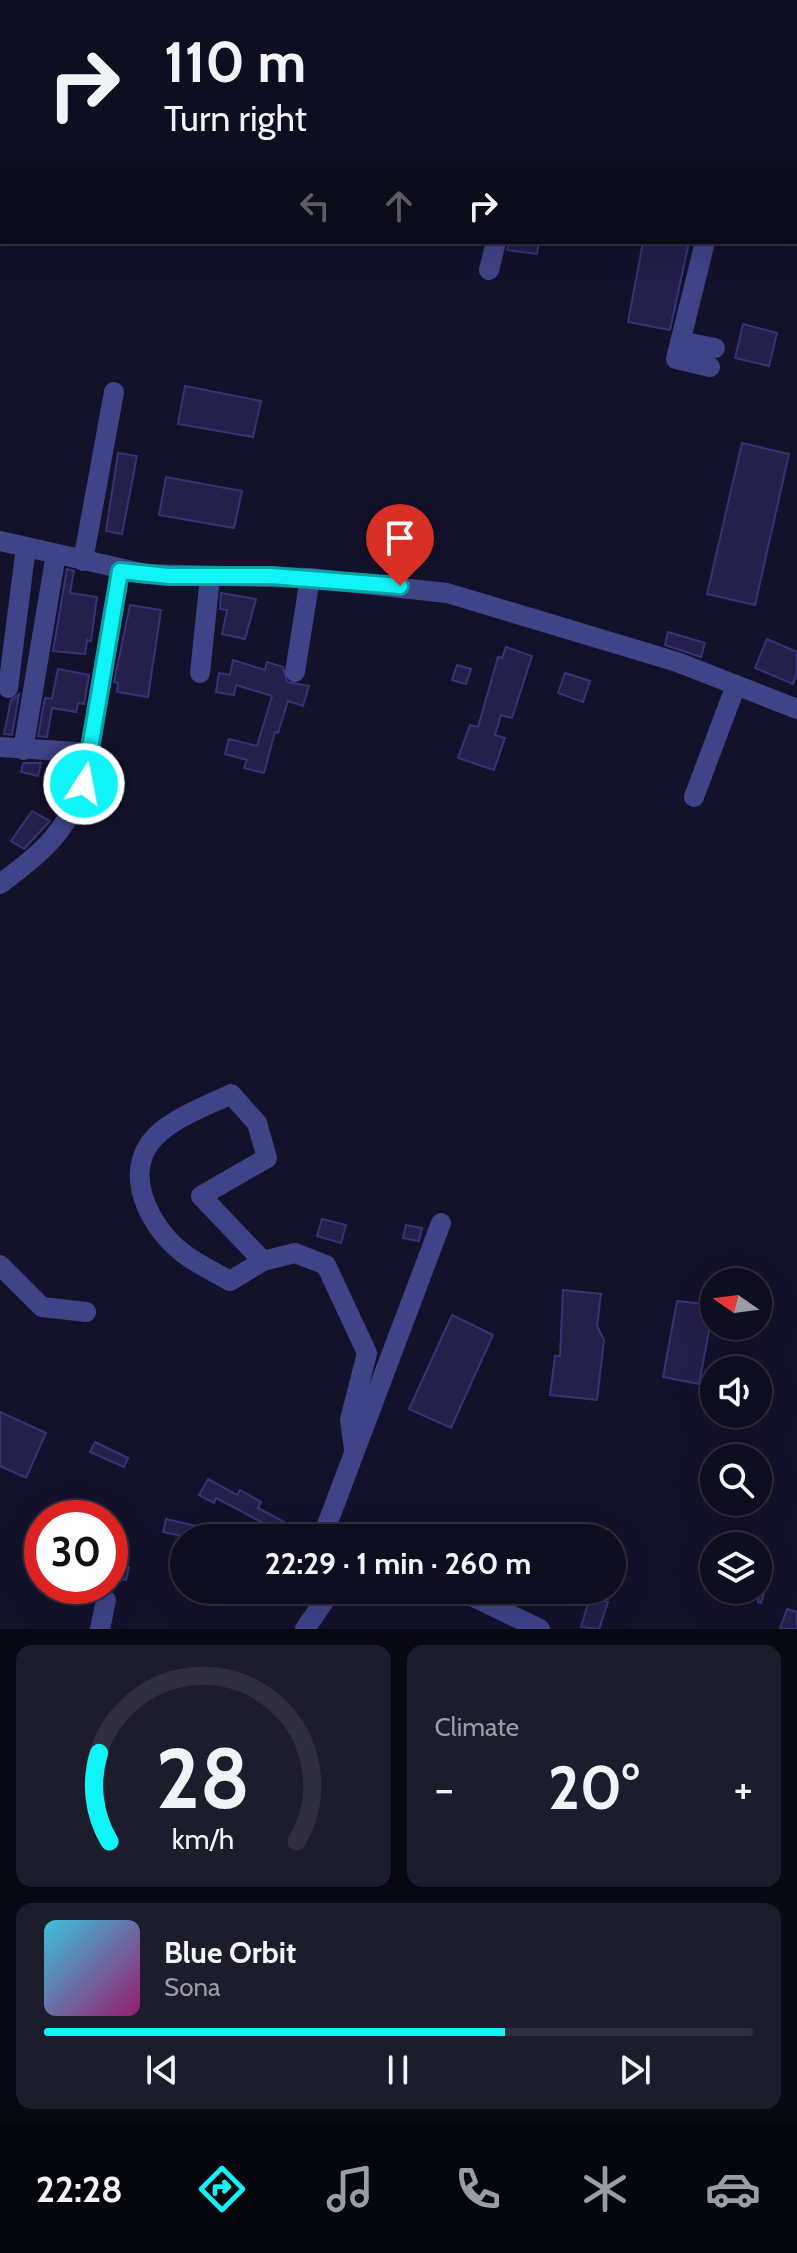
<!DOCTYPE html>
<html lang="en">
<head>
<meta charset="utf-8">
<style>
  body { margin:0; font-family:Cabin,sans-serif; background:#1d1c2d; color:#f1f3f6; height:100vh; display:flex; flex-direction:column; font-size:30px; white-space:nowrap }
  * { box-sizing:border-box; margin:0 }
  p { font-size:26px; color:#9b9ca5 }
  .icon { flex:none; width:44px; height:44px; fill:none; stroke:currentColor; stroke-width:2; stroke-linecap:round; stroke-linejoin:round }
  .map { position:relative; height:1629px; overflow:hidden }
  .details { display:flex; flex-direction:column; gap:16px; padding:16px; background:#080812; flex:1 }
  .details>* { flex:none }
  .banner { position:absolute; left:0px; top:0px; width:798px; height:244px; box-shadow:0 8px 32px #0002,0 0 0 2px #2f2e3e; background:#0f0e20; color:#f1f3f6; overflow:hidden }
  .needle { width:52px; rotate:284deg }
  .controls { position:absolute; left:700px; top:1268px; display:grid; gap:16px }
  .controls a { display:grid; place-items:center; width:72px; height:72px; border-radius:50%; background:#0f0e20; box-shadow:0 8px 32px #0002,0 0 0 2px #2f2e3e; font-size:40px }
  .speed { position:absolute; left:24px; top:1500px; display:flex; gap:16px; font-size:40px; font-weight:700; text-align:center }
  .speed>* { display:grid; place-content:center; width:104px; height:104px; border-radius:50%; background:#0f0e20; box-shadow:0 8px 32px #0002,0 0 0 2px #2f2e3e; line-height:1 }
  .speed .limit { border:12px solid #d22; background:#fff; color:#111 }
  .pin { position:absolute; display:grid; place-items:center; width:68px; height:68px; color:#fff; margin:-82px -34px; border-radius:50% 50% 50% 0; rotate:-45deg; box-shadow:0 0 8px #0007 }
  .pin .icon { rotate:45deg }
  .me { position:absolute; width:88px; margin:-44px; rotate:11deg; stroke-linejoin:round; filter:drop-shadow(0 0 6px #0008) }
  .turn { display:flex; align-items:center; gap:28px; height:168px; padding:0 32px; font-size:36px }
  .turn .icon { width:104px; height:104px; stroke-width:2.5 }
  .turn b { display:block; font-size:56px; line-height:68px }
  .lanes { display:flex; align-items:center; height:76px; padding:0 32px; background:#0003; justify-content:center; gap:40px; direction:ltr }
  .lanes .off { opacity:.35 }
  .big { font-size:60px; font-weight:700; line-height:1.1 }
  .details .widget { flex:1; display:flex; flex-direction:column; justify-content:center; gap:12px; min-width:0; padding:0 28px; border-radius:16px; background:#1d1c2d }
  .details .dial { align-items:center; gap:0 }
  .dial svg { height:208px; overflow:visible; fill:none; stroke:#2f2e3e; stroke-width:7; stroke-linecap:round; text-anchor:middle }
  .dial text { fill:#f1f3f6; stroke:none }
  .song { display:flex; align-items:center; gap:24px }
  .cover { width:96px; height:96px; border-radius:12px; background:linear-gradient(135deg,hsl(190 70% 55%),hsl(320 70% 35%)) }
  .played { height:8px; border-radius:4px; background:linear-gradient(90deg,#10f4f7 65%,#2f2e3e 65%) }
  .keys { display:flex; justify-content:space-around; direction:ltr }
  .heat { display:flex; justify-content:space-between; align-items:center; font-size:44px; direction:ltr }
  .details .tiles { flex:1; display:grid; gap:16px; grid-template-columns:1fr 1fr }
  .widget:last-child { grid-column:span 2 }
  .trip { position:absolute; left:170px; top:1524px; width:456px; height:80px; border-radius:40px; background:#0f0e20; box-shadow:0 8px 32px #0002,0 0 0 2px #2f2e3e; font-weight:700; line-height:80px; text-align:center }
  .tab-bar { display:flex; height:128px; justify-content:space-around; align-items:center; background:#06060d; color:#9b9ca5 }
  .tab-bar .icon { width:56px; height:56px }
  .tab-bar .current { color:#10f4f7 }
  .tab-bar b { font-size:36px; color:#f1f3f6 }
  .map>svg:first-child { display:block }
  .building { fill:#241f4b; stroke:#393276; stroke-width:2 }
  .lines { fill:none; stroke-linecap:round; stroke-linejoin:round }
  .minor { stroke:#3f4388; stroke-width:20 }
  .route-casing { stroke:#0a9fa1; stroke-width:20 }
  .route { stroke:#10f4f7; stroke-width:14 }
</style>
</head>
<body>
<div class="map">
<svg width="797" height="1629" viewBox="0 0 797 1629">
  <rect width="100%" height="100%" fill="#14122b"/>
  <g class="building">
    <path d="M509,242H539L537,254L507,250Z"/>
    <path d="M643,242H689L670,330L628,322Z"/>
    <path d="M743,324L777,333L769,366L735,358Z"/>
    <path d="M185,386L261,401L253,437L178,424Z"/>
    <path d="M742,443L789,454L755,605L707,594Z"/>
    <path d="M118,453L137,456L122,534L106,531Z"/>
    <path d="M166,477L242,491L234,528L159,515Z"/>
    <path d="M67,569L74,571L70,593L97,597L91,641L87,640L85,654L53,651Z"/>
    <path d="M221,593L256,599L245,639L222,634L227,610L220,609Z"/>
    <path d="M130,605L161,610L148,697L117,692L118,683L114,682Z"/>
    <path d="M668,632L705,643L701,657L665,645Z"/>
    <path d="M767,639L797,652V673L793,684L755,668Z"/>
    <path d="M506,647L532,656L512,718L501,715L495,735L505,738L494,770L458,758L470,725L478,727L498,657L502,658Z"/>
    <path d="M233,660L265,670L267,662L283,667L287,682L309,686L303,706L288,701L278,733L275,732L264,773L244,768L247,760L225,754L229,739L257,746L272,696L236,685L234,695L216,692L219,673L230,675Z"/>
    <path d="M457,665L471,669L466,684L452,680Z"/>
    <path d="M58,669L89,675L84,704L78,703L76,712L52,708L47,737L38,736L45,698L52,699Z"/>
    <path d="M565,673L590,681L583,702L558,693Z"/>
    <path d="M19,694L12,735L4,734L11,700Z"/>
    <path d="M23,763H41L38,776L21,772Z"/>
    <path d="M32,811L50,821L24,849L11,841Z"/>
    <path d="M322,1219L346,1225L341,1243L317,1236Z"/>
    <path d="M406,1225L422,1228L419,1241L403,1238Z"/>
    <path d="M563,1290L601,1294L597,1326L604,1340L597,1400L550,1395L555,1356H560Z"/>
    <path d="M677,1301L714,1305L699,1384L663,1377Z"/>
    <path d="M452,1315L493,1335L451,1428L409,1409Z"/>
    <path d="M0,1412L46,1433L26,1478L0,1466Z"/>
    <path d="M95,1442L128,1458L124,1467L90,1452Z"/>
    <path d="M208,1479L237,1495L240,1490L261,1502L258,1508L286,1523L278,1538L261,1531L265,1524L216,1498L214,1503L199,1495Z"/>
    <path d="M166,1519L231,1534L230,1538H191L163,1532Z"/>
    <path d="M110,1563L129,1567L126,1580L110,1577Z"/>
    <path d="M758,1569L770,1572L761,1603L758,1602Z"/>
    <path d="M590,1597L608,1602L599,1629L581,1627Z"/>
    <path d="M787,1609L797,1612V1629H780Z"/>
  </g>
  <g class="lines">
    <g class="minor">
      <path d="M188,2L189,0"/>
      <path d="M705,242L676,359L710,367"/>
      <path d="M489,270L496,242"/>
      <path d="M680,341L715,348"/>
      <path d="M0,541L146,574L310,578L447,593L677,662L797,709"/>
      <path d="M83,561L114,392"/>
      <path d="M295,672L310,578"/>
      <path d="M200,673L210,577"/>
      <path d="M8,688L26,547"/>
      <path d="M0,747L91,753"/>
      <path d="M23,750L56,554"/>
      <path d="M694,797L736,685"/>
      <path d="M0,884C42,853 65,834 84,784L120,571"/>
      <path d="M231,1094L257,1123L267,1158L201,1196L263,1261L230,1281C216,1273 201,1266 187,1256C152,1232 119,1173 156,1136C175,1117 207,1106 231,1094Z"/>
      <path d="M263,1261L295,1253L326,1265L367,1353L350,1420L354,1449"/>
      <path d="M0,1265L42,1307L86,1312"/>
      <path d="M322,1538L441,1223"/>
      <path d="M459,1590L540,1629"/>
      <path d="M100,1629L106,1600"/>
      <path d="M305,1629L327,1597L337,1590"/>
    </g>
  </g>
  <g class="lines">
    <defs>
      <path id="route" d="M84,784L120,571L169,576H271L400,586"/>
    </defs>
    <use href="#route" class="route-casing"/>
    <use href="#route" class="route"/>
  </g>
</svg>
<div class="controls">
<a><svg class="needle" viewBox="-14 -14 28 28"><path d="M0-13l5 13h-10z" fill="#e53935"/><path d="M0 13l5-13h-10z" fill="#9b9ca5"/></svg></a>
<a><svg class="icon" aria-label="sound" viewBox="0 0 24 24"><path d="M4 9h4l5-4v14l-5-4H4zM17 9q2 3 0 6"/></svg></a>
<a><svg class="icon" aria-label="search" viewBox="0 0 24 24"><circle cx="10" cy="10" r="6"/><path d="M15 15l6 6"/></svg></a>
<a><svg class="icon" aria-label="layers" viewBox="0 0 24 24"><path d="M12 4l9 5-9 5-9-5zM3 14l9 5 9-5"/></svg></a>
</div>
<div class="speed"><div class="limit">30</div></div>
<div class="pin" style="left:400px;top:586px;background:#d93025"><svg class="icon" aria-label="arrive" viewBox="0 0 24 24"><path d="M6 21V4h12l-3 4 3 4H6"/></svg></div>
<svg class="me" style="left:84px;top:784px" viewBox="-20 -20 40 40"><circle r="17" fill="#10f4f7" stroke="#fff" stroke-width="3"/><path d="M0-11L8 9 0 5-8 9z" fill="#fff"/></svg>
<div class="trip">22:29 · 1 min · 260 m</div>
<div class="banner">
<div class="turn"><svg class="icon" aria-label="right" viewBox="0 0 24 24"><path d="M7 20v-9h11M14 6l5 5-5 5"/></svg><div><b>110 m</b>Turn right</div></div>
<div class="lanes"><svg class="icon off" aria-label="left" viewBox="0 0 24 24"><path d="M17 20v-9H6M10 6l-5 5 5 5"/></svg><svg class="icon off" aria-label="ahead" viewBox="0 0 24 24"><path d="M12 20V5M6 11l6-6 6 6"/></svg><svg class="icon" aria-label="right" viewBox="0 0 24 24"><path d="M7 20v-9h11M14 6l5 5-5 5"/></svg></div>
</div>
</div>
<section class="details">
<div class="tiles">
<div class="widget dial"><svg viewBox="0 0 100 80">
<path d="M14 69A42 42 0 1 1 86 69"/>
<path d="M14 69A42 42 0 0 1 10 35" stroke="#10f4f7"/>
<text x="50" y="56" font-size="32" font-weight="700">28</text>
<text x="50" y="72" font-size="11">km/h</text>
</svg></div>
<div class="widget"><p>Climate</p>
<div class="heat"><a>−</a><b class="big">20°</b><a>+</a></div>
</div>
<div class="widget">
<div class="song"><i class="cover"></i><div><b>Blue Orbit</b><p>Sona</p></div></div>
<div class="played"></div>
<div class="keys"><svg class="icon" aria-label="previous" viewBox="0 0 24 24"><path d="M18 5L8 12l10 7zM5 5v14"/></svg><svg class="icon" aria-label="pause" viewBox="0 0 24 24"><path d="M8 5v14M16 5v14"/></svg><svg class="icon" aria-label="next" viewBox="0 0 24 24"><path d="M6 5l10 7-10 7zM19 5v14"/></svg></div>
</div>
</div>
</section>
<nav class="tab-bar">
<b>22:28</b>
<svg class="icon current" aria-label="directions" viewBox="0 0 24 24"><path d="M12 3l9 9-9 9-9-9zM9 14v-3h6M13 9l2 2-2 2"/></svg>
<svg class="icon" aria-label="music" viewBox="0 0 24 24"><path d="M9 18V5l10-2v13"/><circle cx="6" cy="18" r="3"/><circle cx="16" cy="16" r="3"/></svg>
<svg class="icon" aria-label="phone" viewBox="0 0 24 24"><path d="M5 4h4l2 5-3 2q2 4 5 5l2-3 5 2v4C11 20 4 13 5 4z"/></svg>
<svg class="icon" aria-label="climate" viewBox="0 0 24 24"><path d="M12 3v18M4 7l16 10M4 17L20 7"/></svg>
<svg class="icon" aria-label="car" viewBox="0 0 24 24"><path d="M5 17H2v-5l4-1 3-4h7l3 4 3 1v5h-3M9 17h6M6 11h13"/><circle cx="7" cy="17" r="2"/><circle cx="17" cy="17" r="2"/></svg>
</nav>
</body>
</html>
